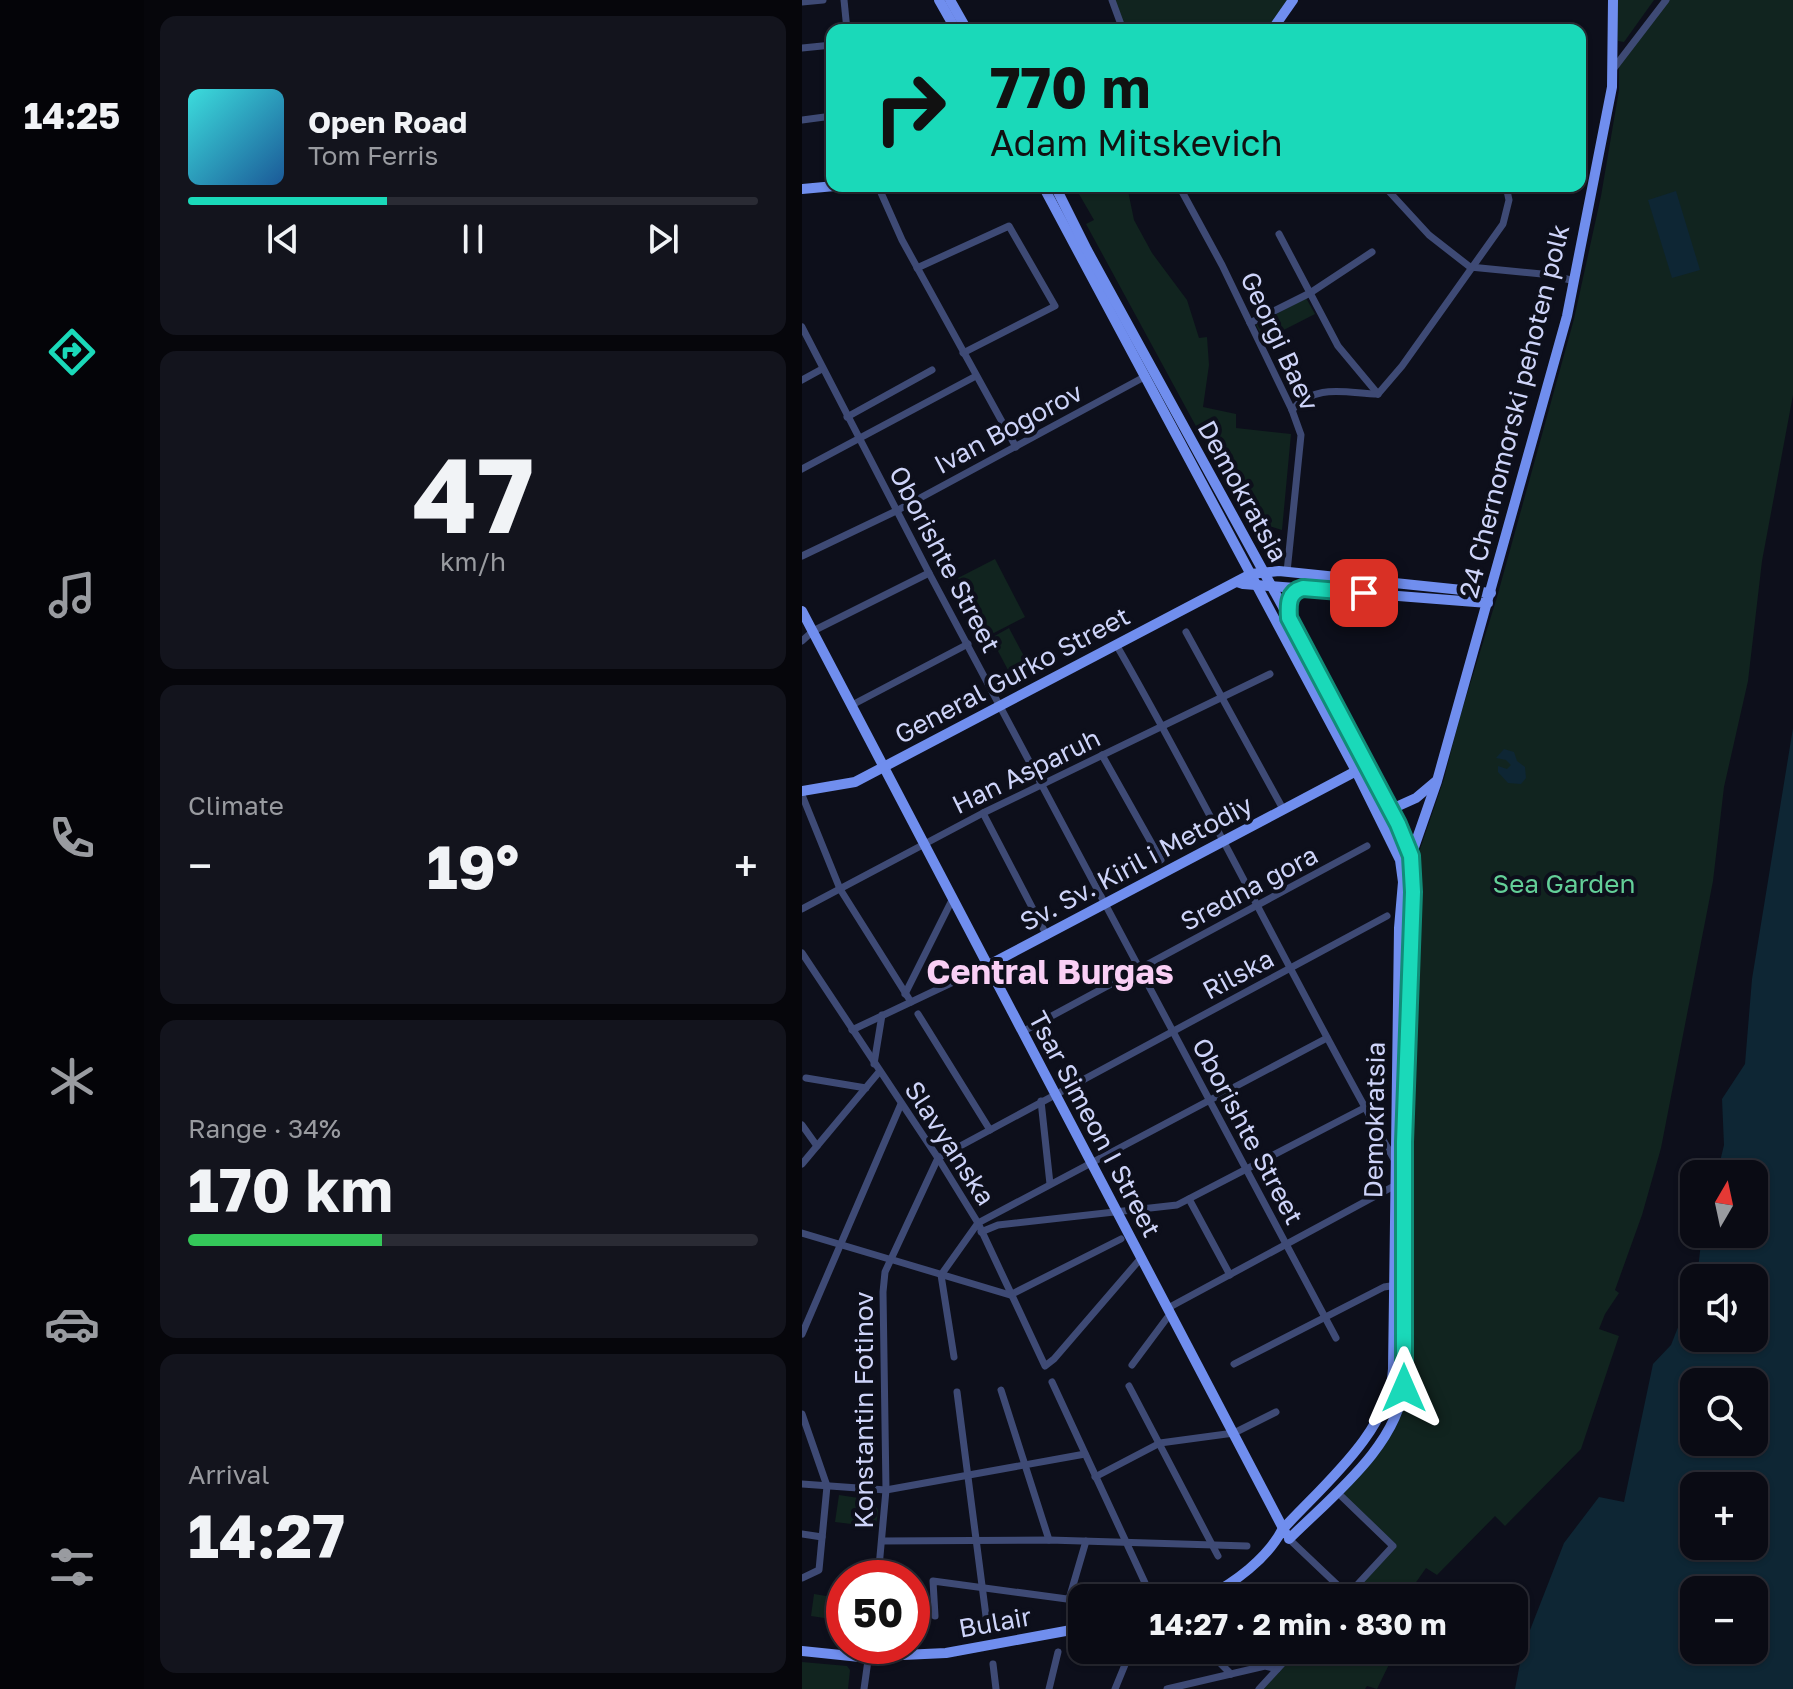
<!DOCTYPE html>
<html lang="en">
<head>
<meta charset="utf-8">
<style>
  body { margin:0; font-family:"Golos Text",sans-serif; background:#13141d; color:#f1f3f6; height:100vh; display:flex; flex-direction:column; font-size:30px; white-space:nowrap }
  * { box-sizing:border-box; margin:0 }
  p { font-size:26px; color:#999ba0 }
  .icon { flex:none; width:44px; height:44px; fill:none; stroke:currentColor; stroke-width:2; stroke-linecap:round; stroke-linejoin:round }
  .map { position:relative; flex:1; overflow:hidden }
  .panel { display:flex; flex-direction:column; gap:16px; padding:16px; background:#06060b; width:658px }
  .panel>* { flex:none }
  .guide { position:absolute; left:24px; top:24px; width:760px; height:168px; border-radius:16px; box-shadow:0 2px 6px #0004,0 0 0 2px #2a2b34; background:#1ad9b9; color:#111; overflow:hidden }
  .needle { width:52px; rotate:9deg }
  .controls { position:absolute; left:878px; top:1160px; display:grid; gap:16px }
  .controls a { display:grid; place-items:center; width:88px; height:88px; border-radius:16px; background:#0a0b14; box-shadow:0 2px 6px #0004,0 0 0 2px #2a2b34; font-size:40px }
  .speed { position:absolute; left:24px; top:1560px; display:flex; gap:16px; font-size:40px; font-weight:700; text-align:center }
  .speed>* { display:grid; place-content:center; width:104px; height:104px; border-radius:50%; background:#0a0b14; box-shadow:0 2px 6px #0004,0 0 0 2px #2a2b34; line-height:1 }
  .speed .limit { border:12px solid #d22; background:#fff; color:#111 }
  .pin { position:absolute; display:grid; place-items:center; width:68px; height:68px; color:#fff; margin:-34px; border-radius:16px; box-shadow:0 4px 12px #0006 }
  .me { position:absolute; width:88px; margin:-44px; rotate:0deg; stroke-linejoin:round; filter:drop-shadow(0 0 6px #0008) }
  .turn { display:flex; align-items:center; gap:28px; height:168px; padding:0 32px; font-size:36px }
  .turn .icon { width:104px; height:104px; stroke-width:2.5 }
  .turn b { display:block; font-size:56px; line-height:68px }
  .big { font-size:60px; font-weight:700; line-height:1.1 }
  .panel .widget { flex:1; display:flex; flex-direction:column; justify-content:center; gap:12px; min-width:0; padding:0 28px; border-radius:16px; background:#13141d }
  .panel .dial { align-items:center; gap:0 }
  .dial b { font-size:104px; line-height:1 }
  .song { display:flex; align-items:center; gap:24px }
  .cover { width:96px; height:96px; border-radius:12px; background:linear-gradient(135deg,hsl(180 70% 55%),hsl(210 70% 35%)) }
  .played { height:8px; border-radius:4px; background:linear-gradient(90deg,#1ad9b9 35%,#2a2b34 35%) }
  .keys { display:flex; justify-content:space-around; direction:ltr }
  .heat { display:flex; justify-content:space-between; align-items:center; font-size:44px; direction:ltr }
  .charge { height:12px; border-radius:6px; background:linear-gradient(90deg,#34c759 34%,#2a2b34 0) }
  .trip { position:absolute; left:266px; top:1584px; width:460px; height:80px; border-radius:16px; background:#0a0b14; box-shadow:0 2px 6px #0004,0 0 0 2px #2a2b34; font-weight:700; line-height:80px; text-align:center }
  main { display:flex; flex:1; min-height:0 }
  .tabs { display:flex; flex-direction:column; width:144px; justify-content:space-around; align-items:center; background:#040408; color:#999ba0 }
  .tabs .icon { width:56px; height:56px }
  .tabs .selected { color:#1ad9b9 }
  .tabs b { font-size:36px; color:#f1f3f6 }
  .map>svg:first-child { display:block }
  .green { fill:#11241f }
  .water { fill:#0e2634; fill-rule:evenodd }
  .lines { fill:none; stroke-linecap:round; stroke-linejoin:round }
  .street { stroke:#3e4a75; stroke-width:7 }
  .secondary { stroke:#708eee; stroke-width:10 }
  .route-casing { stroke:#118d78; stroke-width:20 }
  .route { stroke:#1ad9b9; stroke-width:14 }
  .labels { text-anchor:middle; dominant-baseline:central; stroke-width:8; stroke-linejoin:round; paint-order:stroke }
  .street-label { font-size:26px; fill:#ced4f9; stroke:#0d0f1b }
  .park-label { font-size:26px; fill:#63cf98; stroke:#0d0f1b }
  .district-label { font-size:34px; font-weight:bold; fill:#f9cff5; stroke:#0d0f1b }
</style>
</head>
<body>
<main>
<nav class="tabs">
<b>14:25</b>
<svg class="icon selected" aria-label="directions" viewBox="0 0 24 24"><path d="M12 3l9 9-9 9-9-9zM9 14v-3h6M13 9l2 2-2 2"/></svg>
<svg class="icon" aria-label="music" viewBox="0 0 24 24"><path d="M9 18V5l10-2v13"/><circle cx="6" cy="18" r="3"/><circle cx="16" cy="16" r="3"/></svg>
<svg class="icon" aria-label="phone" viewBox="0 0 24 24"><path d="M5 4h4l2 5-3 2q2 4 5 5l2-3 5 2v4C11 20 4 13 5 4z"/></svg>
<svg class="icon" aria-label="climate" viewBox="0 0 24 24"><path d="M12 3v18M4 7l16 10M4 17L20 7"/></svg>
<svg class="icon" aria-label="car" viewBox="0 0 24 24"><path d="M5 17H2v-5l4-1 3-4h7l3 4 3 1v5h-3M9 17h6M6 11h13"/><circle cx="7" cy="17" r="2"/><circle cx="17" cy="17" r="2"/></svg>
<svg class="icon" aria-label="filters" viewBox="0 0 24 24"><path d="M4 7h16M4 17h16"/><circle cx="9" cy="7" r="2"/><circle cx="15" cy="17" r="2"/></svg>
</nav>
<section class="panel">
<div class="widget">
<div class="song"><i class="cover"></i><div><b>Open Road</b><p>Tom Ferris</p></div></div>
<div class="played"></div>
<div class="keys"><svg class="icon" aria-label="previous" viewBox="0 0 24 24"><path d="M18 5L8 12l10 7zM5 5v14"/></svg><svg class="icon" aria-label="pause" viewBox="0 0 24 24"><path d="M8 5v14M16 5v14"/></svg><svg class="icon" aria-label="next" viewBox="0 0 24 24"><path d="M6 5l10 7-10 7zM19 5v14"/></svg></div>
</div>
<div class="widget dial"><b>47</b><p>km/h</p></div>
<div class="widget"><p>Climate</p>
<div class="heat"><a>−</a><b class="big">19°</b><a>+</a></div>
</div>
<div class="widget"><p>Range · 34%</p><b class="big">170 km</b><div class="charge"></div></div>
<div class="widget"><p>Arrival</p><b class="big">14:27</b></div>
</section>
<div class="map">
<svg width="991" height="1689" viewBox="0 0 991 1689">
  <rect width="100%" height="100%" fill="#0d0f1b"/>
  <g class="green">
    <path d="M310,0H491L470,30H321Z"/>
    <path d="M814,0H852L822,42L816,41Z"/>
    <path d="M863,0H991V395L960,561L946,681L922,787L911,881L859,1148L840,1215L813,1290L817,1293L803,1314L797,1329L817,1336L779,1449L703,1526L693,1516L635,1575L624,1568L603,1598H546L595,1546L539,1493L579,1449L601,1411L606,1379L605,1144L617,852L642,779L657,720L695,597L772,319L799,196L817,90V62Z"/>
    <path d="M278,186H325L332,220L350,253L385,300L397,338L405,337L407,365L401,407L434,414V428L489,434L480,530L467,526L458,533L435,488L437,479L427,473L408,439L402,441L284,224L292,220L277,194Z"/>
    <path d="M504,298L513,314L462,340L454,325Z"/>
    <path d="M193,559L223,617L186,636L156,578Z"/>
    <path d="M207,628L224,660L206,670L189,638Z"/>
    <path d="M37,1495L70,1500L76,1510L74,1527L33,1522Z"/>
    <path d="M12,1594L42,1599V1621L9,1616Z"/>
    <path d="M498,1650H594L575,1689L565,1686L563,1689H461Z"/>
    <path d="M0,1662L45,1666L48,1670L46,1689H0Z"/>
  </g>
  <g class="water">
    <path d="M874,191L898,270L870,278L846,200Z"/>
    <path d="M991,728V1689H713L721,1648L762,1543L797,1497L822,1502L851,1364L869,1345L892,1287V1338H952V1278H895L900,1234H952V1174H915L922,1145L920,1099L943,1064L950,979ZM952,1382V1442H892V1382ZM952,1486V1546H892V1486ZM892,1590H952V1650H892Z"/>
    <path d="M702,749L712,752L715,761L723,767L724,778L719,784L706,783L696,772V766L705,769L709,765L704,760L694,758Z"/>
  </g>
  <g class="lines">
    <g class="street">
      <path d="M42,0L45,30"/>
      <path d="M310,0L321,30"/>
      <path d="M0,2L21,0"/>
      <path d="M575,30L579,28L581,30"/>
      <path d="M0,48L30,45"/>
      <path d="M812,68L864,0"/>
      <path d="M0,120L30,116"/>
      <path d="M76,186L100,240L214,447"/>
      <path d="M377,186L420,265L490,410L499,435L485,572"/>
      <path d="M582,186L627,235L668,267L750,275L772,281"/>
      <path d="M477,234L536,346L576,394"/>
      <path d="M115,268L207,226L253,306L161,353"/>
      <path d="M448,323L508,293L570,252"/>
      <path d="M0,327L127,573L534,1338"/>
      <path d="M0,380L20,369"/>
      <path d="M576,394L600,366L701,224L707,200L704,186"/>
      <path d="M490,410C513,383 543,393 576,394"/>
      <path d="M45,417L130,370"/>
      <path d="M0,469L174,376"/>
      <path d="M0,556L94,511L344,376"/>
      <path d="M384,632L481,809"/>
      <path d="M0,641L11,631L127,573"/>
      <path d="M315,646C412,815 496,991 593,1161"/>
      <path d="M50,705L166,644"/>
      <path d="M300,755L359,860"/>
      <path d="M0,795L38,889L109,1002"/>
      <path d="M181,813L245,936"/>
      <path d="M0,909L181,813L468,674"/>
      <path d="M0,953L136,1158L176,1223L243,1366L252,1359L339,1258"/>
      <path d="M103,994L150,900"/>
      <path d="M116,1014L188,1130"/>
      <path d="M50,1030L185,966"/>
      <path d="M220,1032L565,846"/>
      <path d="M72,1064L80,1015"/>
      <path d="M4,1078L64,1088"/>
      <path d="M239,1101L248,1184"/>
      <path d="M0,1125L15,1146"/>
      <path d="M136,1158L585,916"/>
      <path d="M0,1164L77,1072"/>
      <path d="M387,1199L428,1275"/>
      <path d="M179,1232L196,1225L375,1205L562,1108"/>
      <path d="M0,1233L87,1259"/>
      <path d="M91,1260L208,1295L319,1239"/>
      <path d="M366,1308L592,1186"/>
      <path d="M0,1334L99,1104"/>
      <path d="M152,1357L139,1275L176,1223L525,1038"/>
      <path d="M432,1364L582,1287L595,1285"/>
      <path d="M330,1365L365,1318L370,1316"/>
      <path d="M250,1382L350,1598"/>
      <path d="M327,1386L416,1556"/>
      <path d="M199,1390L247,1540"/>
      <path d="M155,1392L185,1624"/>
      <path d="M0,1414L25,1486L17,1570L0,1578"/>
      <path d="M293,1477L358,1443L432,1433L474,1412"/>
      <path d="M0,1484L84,1490L283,1454"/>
      <path d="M535,1492L591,1546L543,1598"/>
      <path d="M0,1534L20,1537"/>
      <path d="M487,1539L546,1595"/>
      <path d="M80,1541L247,1540L445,1546"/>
      <path d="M76,1578L84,1490L81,1292L83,1272L136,1158"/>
      <path d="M429,1583L437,1598"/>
      <path d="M267,1599L284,1541"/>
      <path d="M133,1616L131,1581L280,1601"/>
      <path d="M394,1650L417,1662L429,1674"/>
      <path d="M465,1650L475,1669"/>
      <path d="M191,1664L194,1689"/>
      <path d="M62,1689L68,1646"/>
      <path d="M247,1689L256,1652"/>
      <path d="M313,1689L329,1650"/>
      <path d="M365,1689L463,1666L475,1669"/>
      <path d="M457,1689L493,1650"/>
    </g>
    <g class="secondary">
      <path d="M137,0L154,30"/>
      <path d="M148,0L165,30"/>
      <path d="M470,30L491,0"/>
      <path d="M241,186L554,771L598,860L601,882L597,928L591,1369C588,1431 520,1486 480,1530C465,1559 432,1583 403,1598"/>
      <path d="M253,186L285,250L487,618L596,824L609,856L611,892L602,1142V1383C597,1445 529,1497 487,1539"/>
      <path d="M0,189L33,186"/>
      <path d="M435,582L441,584L686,603"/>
      <path d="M0,611L484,1534"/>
      <path d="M0,791L53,782L449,574L477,571L689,593"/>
      <path d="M585,816L594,807L614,798L633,782"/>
      <path d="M609,856L635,781L765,316L810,87L811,0"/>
      <path d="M185,966L558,769"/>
      <path d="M0,1651L58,1657L144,1653L280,1628"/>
    </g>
  </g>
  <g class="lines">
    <defs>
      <path id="route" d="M562,593L501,588C486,592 486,604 487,618L596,824L609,856L611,892L602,1142V1388"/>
    </defs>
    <use href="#route" class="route-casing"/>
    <use href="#route" class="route"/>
  </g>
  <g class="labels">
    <g class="street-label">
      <text transform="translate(478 341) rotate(65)">Georgi Baev</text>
      <text transform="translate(712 411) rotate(-76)">24 Chernomorski pehoten polk</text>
      <text transform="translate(206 428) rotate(-28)">Ivan Bogorov</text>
      <text transform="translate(441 491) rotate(61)">Demokratsia</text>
      <text transform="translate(143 559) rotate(62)">Oborishte Street</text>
      <text transform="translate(210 675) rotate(-28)">General Gurko Street</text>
      <text transform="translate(224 771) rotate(-26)">Han Asparuh</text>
      <text transform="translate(334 863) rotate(-28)">Sv. Sv. Kiril i Metodiy</text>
      <text transform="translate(447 888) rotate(-28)">Sredna gora</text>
      <text transform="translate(436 974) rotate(-28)">Rilska</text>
      <text transform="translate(572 1120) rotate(-89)">Demokratsia</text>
      <text transform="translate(293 1124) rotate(62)">Tsar Simeon I Street</text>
      <text transform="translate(446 1131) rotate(62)">Oborishte Street</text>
      <text transform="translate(148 1143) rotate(57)">Slavyanska</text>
      <text transform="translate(61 1410) rotate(-90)">Konstantin Fotinov</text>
      <text transform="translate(193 1622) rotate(-10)">Bulair</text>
    </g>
    <g class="park-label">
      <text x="762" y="883">Sea Garden</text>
    </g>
    <g class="district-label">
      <text x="248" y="971">Central Burgas</text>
    </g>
  </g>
</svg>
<div class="controls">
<a><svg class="needle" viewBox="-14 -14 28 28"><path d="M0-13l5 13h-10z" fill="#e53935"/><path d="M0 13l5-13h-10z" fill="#999ba0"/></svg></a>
<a><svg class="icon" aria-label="sound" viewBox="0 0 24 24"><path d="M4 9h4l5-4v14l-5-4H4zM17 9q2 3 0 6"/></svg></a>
<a><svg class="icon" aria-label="search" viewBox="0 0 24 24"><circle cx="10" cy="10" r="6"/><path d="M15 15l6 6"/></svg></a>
<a>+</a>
<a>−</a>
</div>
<div class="speed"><div class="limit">50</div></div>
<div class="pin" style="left:562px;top:593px;background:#d93025"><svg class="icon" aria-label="arrive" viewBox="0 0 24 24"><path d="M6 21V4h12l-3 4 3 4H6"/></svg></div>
<svg class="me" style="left:602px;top:1388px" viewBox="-20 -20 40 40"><path d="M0-17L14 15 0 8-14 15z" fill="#1ad9b9" stroke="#fff" stroke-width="4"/></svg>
<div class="trip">14:27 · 2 min · 830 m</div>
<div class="guide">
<div class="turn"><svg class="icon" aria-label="right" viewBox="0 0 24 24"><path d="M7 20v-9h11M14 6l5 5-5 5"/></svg><div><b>770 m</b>Adam Mitskevich</div></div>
</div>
</div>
</main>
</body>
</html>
